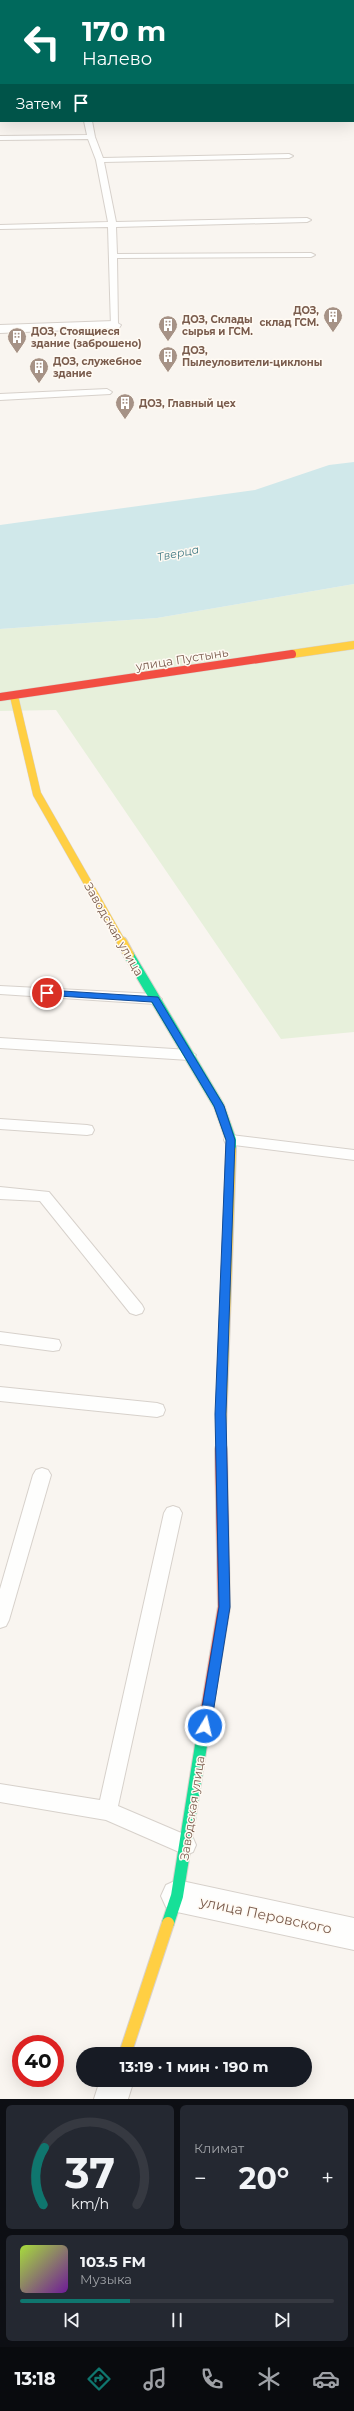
<!DOCTYPE html>
<html lang="ru">
<head>
<meta charset="utf-8">
<style>
  body { margin:0; font-family:Montserrat,sans-serif; background:#242831; color:#f1f3f6; height:100vh; display:flex; flex-direction:column; font-size:15px; white-space:nowrap }
  * { box-sizing:border-box; margin:0 }
  p { font-size:13px; color:#9ea1a6 }
  .icon { flex:none; width:22px; height:22px; fill:none; stroke:currentColor; stroke-width:2; stroke-linecap:round; stroke-linejoin:round }
  .map { position:relative; height:2099px; overflow:hidden }
  .details { display:flex; flex-direction:column; gap:6px; padding:6px; background:#0d0f14; flex:1 }
  .details>* { flex:none }
  .guide { position:absolute; left:0px; top:0px; width:354px; height:122px; box-shadow:0 4px 16px #0002; background:#00695c; color:#fff; overflow:hidden }
  .speed { position:absolute; left:12px; top:2035px; display:flex; gap:8px; font-size:20px; font-weight:700; text-align:center }
  .speed>* { display:grid; place-content:center; width:52px; height:52px; border-radius:50%; background:#171b24; box-shadow:0 4px 16px #0002; line-height:1 }
  .speed .limit { border:6px solid #d22; background:#fff; color:#111 }
  .pin { position:absolute; display:grid; place-items:center; width:34px; height:34px; color:#fff; margin:-17px; border:2px solid #fff; border-radius:50%; box-shadow:0 1px 4px #0007 }
  .me { position:absolute; width:44px; margin:-22px; rotate:9deg; stroke-linejoin:round; filter:drop-shadow(0 0 3px #0008) }
  .turn { display:flex; align-items:center; gap:14px; height:84px; padding:0 16px; font-size:18px }
  .turn .icon { width:52px; height:52px; stroke-width:2.5 }
  .turn b { display:block; font-size:28px; line-height:34px }
  .then { display:flex; align-items:center; height:38px; padding:0 16px; background:#0003; gap:8px; font-size:15px }
  .big { font-size:30px; font-weight:700; line-height:1.1 }
  .details .card { flex:1; display:flex; flex-direction:column; justify-content:center; gap:6px; min-width:0; padding:0 14px; border-radius:6px; background:#242831 }
  .details .dial { align-items:center; gap:0 }
  .dial svg { height:104px; overflow:visible; fill:none; stroke:#363941; stroke-width:7; stroke-linecap:round; text-anchor:middle }
  .dial text { fill:#f1f3f6; stroke:none }
  .song { display:flex; align-items:center; gap:12px }
  .cover { width:48px; height:48px; border-radius:6px; background:linear-gradient(135deg,hsl(80 70% 55%),hsl(280 70% 35%)) }
  .played { height:4px; border-radius:2px; background:linear-gradient(90deg,#0f766e 35%,#363941 35%) }
  .keys { display:flex; justify-content:space-around; direction:ltr }
  .heat { display:flex; justify-content:space-between; align-items:center; font-size:22px; direction:ltr }
  .details .tiles { flex:1; display:grid; gap:6px; grid-template-columns:1fr 1fr }
  .card:last-child { grid-column:span 2 }
  .trip { position:absolute; left:76px; top:2047px; width:236px; height:40px; border-radius:20px; background:#171b24; box-shadow:0 4px 16px #0002; font-weight:700; line-height:40px; text-align:center }
  .menu { display:flex; height:64px; justify-content:space-around; align-items:center; background:#090b0e; color:#9ea1a6 }
  .menu .icon { width:28px; height:28px }
  .menu .active { color:#0f766e }
  .menu b { font-size:18px; color:#f1f3f6 }
  .map>svg:first-child { display:block }
  .green { fill:#e7f0db }
  .water { fill:#d0e8ea }
  .lines { fill:none; stroke-linecap:round; stroke-linejoin:round }
  .lane-casing { stroke:#d7d1cb; stroke-width:2 }
  .street-casing { stroke:#d7d1cb; stroke-width:2 }
  .fast-far1-casing { stroke:#d9d2cb; stroke-width:12 }
  .fast-casing { stroke:#d9d2cb; stroke-width:14 }
  .slow-far2-casing { stroke:#d9d2cb; stroke-width:9 }
  .slow-far1-casing { stroke:#d9d2cb; stroke-width:12 }
  .slow-casing { stroke:#d9d2cb; stroke-width:14 }
  .jam-far2-casing { stroke:#d9d2cb; stroke-width:9 }
  .jam-far1-casing { stroke:#d9d2cb; stroke-width:12 }
  .jam-casing { stroke:#d9d2cb; stroke-width:14 }
  .lane { fill:#fefefd; fill-rule:evenodd }
  .street { fill:#fefefd; fill-rule:evenodd }
  .fast-far1 { stroke:#16e098; stroke-width:10 }
  .fast { stroke:#16e098; stroke-width:12 }
  .slow-far2 { stroke:#ffcf43; stroke-width:8 }
  .slow-far1 { stroke:#ffcf43; stroke-width:10 }
  .slow { stroke:#ffcf43; stroke-width:12 }
  .jam-far2 { stroke:#f24e42; stroke-width:8 }
  .jam-far1 { stroke:#f24e42; stroke-width:10 }
  .jam { stroke:#f24e42; stroke-width:12 }
  .route { fill:#1a73e8; stroke:#114b97 }
  .labels { text-anchor:middle; dominant-baseline:central; stroke-width:3; stroke-linejoin:round; paint-order:stroke }
  .far-poi-label { font-size:10px; font-weight:bold; fill:#7a5c4d; stroke:#fffaf3; text-anchor:start }
  .far-water-label { font-size:11px; font-style:italic; fill:#437c86; stroke:#fffaf3 }
  .street-label { font-size:12px; fill:#7a5c4d; stroke:#fffaf3 }
  .near-street-label { font-size:14px; fill:#7a5c4d; stroke:#fffaf3 }
</style>
</head>
<body>
<div class="map">
<svg width="354" height="2099" viewBox="0 0 354 2099">
  <rect width="100%" height="100%" fill="#f9f5f0"/>
  <path class="green" d="M354,584V1032L281,1039L56,710L0,711V629L157,618Z"/>
  <path class="water" d="M354,462V584L157,618L0,629V525L255,490L329,465Z"/>
  <g class="lines">
    <defs>
      <g id="lane">
        <path d="M127,0H134L135,1H128Z"/>
        <rect x="0" y="29" width="1" height="5"/>
        <rect x="0" y="110" width="1" height="4"/>
        <path d="M84,121H92L95,137L103,158L289,154L293,156L289,158L104,162L116,222L307,218L311,220L307,222L116,227L117,254L311,253L315,255L311,257L117,258L118,325L111,327L108,227L0,229V225L108,222L96,160L88,139L0,140V136L87,135Z"/>
        <path d="M107,389L112,392L110,394L0,400V394Z"/>
        <path d="M0,986L155,994L162,999L155,1004L0,994Z"/>
        <path d="M0,1038L189,1050L196,1055L189,1060L0,1048Z"/>
        <path d="M0,1119L87,1125L92,1126L94,1130L92,1134L87,1135L0,1129Z"/>
        <path d="M231,1135L354,1150V1160L226,1144L224,1140L226,1136Z"/>
        <path d="M0,1187L49,1192L142,1305L144,1309L142,1313L136,1315L130,1313L40,1201L0,1199Z"/>
        <path d="M0,1332L53,1339L59,1340L61,1345L59,1350L53,1351L0,1344Z"/>
        <path d="M0,1387L157,1403L163,1405L165,1410L163,1415L157,1417L0,1401Z"/>
        <path d="M42,1468L48,1470L51,1475L9,1620L6,1626L0,1628V1589L33,1475L36,1470Z"/>
        <path d="M173,1506L179,1508L182,1513L118,1806L193,1838L196,1845L193,1852L186,1855L106,1820L0,1802V1784L100,1800L164,1513L167,1508Z"/>
      </g>
      <g id="street">
        <path d="M114,321L121,325L119,328L0,333V325Z"/>
        <path d="M177,1880L354,1918V1950L177,1912L166,1907L161,1896L166,1885Z"/>
        <path d="M100,2080H134L128,2099H94Z"/>
      </g>
      <path id="fast-far1" d="M129,955L219,1106L231,1140V1150"/>
      <path id="fast" d="M168,1923L177,1896L202,1739"/>
      <g id="slow-far2">
        <path d="M292,654L354,645"/>
        <path d="M14,696L37,794L122,943"/>
      </g>
      <g id="slow-far1">
        <path d="M122,942L129,955"/>
        <path d="M221,1430L231,1150"/>
      </g>
      <path id="slow" d="M125,2054L168,1923"/>
      <path id="jam-far2" d="M0,697L292,654"/>
      <path id="jam-far1" d="M221,1430V1450"/>
      <path id="jam" d="M202,1739L224,1607L221,1449"/>
    </defs>
    <use href="#lane" class="lane-casing"/>
    <use href="#street" class="street-casing"/>
    <use href="#fast-far1" class="fast-far1-casing"/>
    <use href="#fast" class="fast-casing"/>
    <use href="#slow-far2" class="slow-far2-casing"/>
    <use href="#slow-far1" class="slow-far1-casing"/>
    <use href="#slow" class="slow-casing"/>
    <use href="#jam-far2" class="jam-far2-casing"/>
    <use href="#jam-far1" class="jam-far1-casing"/>
    <use href="#jam" class="jam-casing"/>
    <use href="#lane" class="lane"/>
    <use href="#street" class="street"/>
    <use href="#fast-far1" class="fast-far1"/>
    <use href="#fast" class="fast"/>
    <use href="#slow-far2" class="slow-far2"/>
    <use href="#slow-far1" class="slow-far1"/>
    <use href="#slow" class="slow"/>
    <use href="#jam-far2" class="jam-far2"/>
    <use href="#jam-far1" class="jam-far1"/>
    <use href="#jam" class="jam"/>
  </g>
  <path class="route" d="M47,990L158,997L224,1106L235,1140L226,1414L230,1607L211,1726L209,1730L205,1731L201,1730L199,1726L219,1607L215,1414L226,1140L214,1106L152,1002L43,995V991Z"/>
  <defs>
    <symbol id="building-pin" viewBox="-11 -11 22 30"><path d="M0 17L-7.5 6A9.5 9.5 0 1 1 7.5 6Z" fill="#a69286" stroke="#fffaf3"/><path d="M-4-6H4V6H1V3H-1V6H-4ZM-2.5-4.3h1.7v1.8h-1.7ZM.8-4.3h1.7v1.8H.8ZM-2.5-1h1.7V.8h-1.7ZM.8-1h1.7V.8H.8Z" fill="#fff"/></symbol>
  </defs>
  <g fill-rule="evenodd">
    <use href="#building-pin" x="322" y="305" width="22" height="30"/>
    <use href="#building-pin" x="157" y="314" width="22" height="30"/>
    <use href="#building-pin" x="6" y="326" width="22" height="30"/>
    <use href="#building-pin" x="157" y="345" width="22" height="30"/>
    <use href="#building-pin" x="28" y="356" width="22" height="30"/>
    <use href="#building-pin" x="114" y="392" width="22" height="30"/>
  </g>
  <g class="labels">
    <g class="far-poi-label">
      <text x="319" y="310" text-anchor="end">ДОЗ,<tspan x="319" dy="12">склад ГСМ.</tspan></text>
      <text x="182" y="319">ДОЗ, Склады<tspan x="182" dy="12">сырья и ГСМ.</tspan></text>
      <text x="31" y="331">ДОЗ, Стоящиеся<tspan x="31" dy="12">здание (заброшено)</tspan></text>
      <text x="182" y="350">ДОЗ,<tspan x="182" dy="12">Пылеуловители-циклоны</tspan></text>
      <text x="53" y="361">ДОЗ, служебное<tspan x="53" dy="12">здание</tspan></text>
      <text x="139" y="403">ДОЗ, Главный цех</text>
    </g>
    <g class="far-water-label">
      <text transform="translate(178 553) rotate(-11)">Тверца</text>
    </g>
    <g class="street-label">
      <text transform="translate(182 659) rotate(-9)">улица Пустынь</text>
      <text transform="translate(114 929) rotate(60)">Заводская улица</text>
      <text transform="translate(192 1808) rotate(-81)">Заводская улица</text>
    </g>
    <g class="near-street-label">
      <text transform="translate(266 1915) rotate(12)">улица Перовского</text>
    </g>
  </g>
</svg>
<div class="speed"><div class="limit">40</div></div>
<div class="pin" style="left:47px;top:993px;background:#d93025"><svg class="icon" aria-label="arrive" viewBox="0 0 24 24"><path d="M6 21V4h12l-3 4 3 4H6"/></svg></div>
<svg class="me" style="left:205px;top:1726px" viewBox="-20 -20 40 40"><circle r="17" fill="#1a73e8" stroke="#fff" stroke-width="3"/><path d="M0-11L8 9 0 5-8 9z" fill="#fff"/></svg>
<div class="trip">13:19 · 1 мин · 190 m</div>
<div class="guide">
<div class="turn"><svg class="icon" aria-label="left" viewBox="0 0 24 24"><path d="M17 20v-9H6M10 6l-5 5 5 5"/></svg><div><b>170 m</b>Налево</div></div>
<div class="then">Затем<svg class="icon" aria-label="arrive" viewBox="0 0 24 24"><path d="M6 21V4h12l-3 4 3 4H6"/></svg></div>
</div>
</div>
<section class="details">
<div class="tiles">
<div class="card dial"><svg viewBox="0 0 100 80">
<path d="M14 69A42 42 0 1 1 86 69"/>
<path d="M14 69A42 42 0 0 1 15 25" stroke="#0f766e"/>
<text x="50" y="56" font-size="32" font-weight="700">37</text>
<text x="50" y="72" font-size="11">km/h</text>
</svg></div>
<div class="card"><p>Климат</p>
<div class="heat"><a>−</a><b class="big">20°</b><a>+</a></div>
</div>
<div class="card">
<div class="song"><i class="cover"></i><div><b>103.5 FM</b><p>Музыка</p></div></div>
<div class="played"></div>
<div class="keys"><svg class="icon" aria-label="previous" viewBox="0 0 24 24"><path d="M18 5L8 12l10 7zM5 5v14"/></svg><svg class="icon" aria-label="pause" viewBox="0 0 24 24"><path d="M8 5v14M16 5v14"/></svg><svg class="icon" aria-label="next" viewBox="0 0 24 24"><path d="M6 5l10 7-10 7zM19 5v14"/></svg></div>
</div>
</div>
</section>
<nav class="menu">
<b>13:18</b>
<svg class="icon active" aria-label="directions" viewBox="0 0 24 24"><path d="M12 3l9 9-9 9-9-9zM9 14v-3h6M13 9l2 2-2 2"/></svg>
<svg class="icon" aria-label="music" viewBox="0 0 24 24"><path d="M9 18V5l10-2v13"/><circle cx="6" cy="18" r="3"/><circle cx="16" cy="16" r="3"/></svg>
<svg class="icon" aria-label="phone" viewBox="0 0 24 24"><path d="M5 4h4l2 5-3 2q2 4 5 5l2-3 5 2v4C11 20 4 13 5 4z"/></svg>
<svg class="icon" aria-label="climate" viewBox="0 0 24 24"><path d="M12 3v18M4 7l16 10M4 17L20 7"/></svg>
<svg class="icon" aria-label="car" viewBox="0 0 24 24"><path d="M5 17H2v-5l4-1 3-4h7l3 4 3 1v5h-3M9 17h6M6 11h13"/><circle cx="7" cy="17" r="2"/><circle cx="17" cy="17" r="2"/></svg>
</nav>
</body>
</html>
